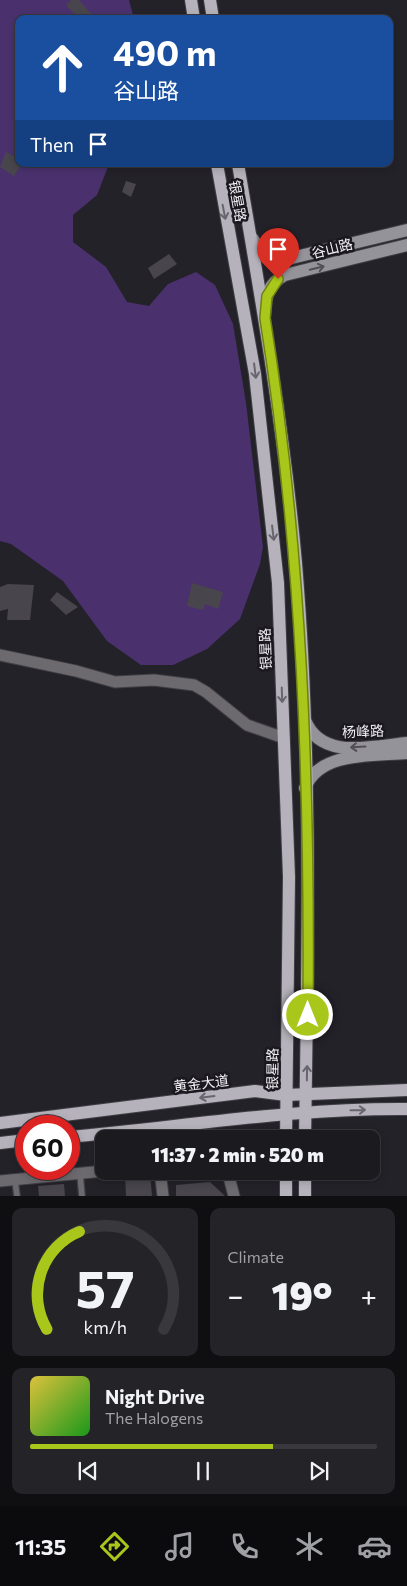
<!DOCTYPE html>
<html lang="en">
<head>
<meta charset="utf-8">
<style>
  body { margin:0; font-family:Commissioner,"Noto Sans SC",sans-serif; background:#242328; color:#f1f3f6; height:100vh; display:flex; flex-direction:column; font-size:19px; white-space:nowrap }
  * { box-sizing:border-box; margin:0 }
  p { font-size:16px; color:#a0a1a4 }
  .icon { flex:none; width:28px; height:28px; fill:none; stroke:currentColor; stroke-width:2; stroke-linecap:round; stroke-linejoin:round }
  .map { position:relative; height:1196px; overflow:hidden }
  .details { display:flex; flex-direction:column; gap:12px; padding:12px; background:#0f0e11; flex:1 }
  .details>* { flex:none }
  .guide { position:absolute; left:15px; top:15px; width:378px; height:152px; border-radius:10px; box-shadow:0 2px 8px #0003,0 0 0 1px #39383d; background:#1a4fa0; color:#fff; overflow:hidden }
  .speed { position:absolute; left:15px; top:1115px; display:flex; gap:10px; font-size:25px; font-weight:700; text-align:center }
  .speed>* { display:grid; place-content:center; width:65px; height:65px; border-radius:50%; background:#1b1a1f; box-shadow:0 2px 8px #0003,0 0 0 1px #39383d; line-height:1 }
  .speed .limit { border:8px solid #d22; background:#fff; color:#111 }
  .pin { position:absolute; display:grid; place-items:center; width:42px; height:42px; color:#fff; margin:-51px -21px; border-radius:50% 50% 50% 0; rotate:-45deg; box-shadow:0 0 5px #0007 }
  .pin .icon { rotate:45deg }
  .me { position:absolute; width:55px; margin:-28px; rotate:0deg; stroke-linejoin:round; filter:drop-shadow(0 0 4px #0008) }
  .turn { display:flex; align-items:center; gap:18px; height:105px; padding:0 15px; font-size:22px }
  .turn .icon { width:65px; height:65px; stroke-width:2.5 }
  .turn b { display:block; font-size:35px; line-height:42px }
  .then { display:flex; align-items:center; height:48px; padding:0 15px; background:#0003; gap:10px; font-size:19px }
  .big { font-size:38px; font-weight:800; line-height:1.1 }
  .details .tile { flex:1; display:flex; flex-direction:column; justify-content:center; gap:8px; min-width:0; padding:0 18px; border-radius:10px; background:#242328 }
  .details .dial { align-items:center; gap:0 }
  .dial svg { height:130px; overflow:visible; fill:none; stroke:#39383d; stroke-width:7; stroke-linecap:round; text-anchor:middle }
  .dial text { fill:#f1f3f6; stroke:none }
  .song { display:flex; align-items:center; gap:15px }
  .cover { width:60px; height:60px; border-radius:8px; background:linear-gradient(135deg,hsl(50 70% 55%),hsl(120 70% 35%)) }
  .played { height:5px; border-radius:2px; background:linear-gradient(90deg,#a9c71b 70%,#39383d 70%) }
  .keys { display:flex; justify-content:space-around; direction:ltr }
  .heat { display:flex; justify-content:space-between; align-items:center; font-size:28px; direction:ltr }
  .details .tiles { flex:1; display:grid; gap:12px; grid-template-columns:1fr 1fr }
  .tile:last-child { grid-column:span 2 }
  .trip { position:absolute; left:95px; top:1130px; width:285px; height:50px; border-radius:10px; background:#1b1a1f; box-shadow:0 2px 8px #0003,0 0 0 1px #39383d; font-weight:800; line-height:50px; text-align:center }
  .menu { display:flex; height:80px; justify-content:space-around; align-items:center; background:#0b0a0c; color:#a0a1a4 }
  .menu .icon { width:35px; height:35px }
  .menu .selected { color:#a9c71b }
  .menu b { font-size:22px; color:#f1f3f6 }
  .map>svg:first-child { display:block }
  .green { fill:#4a316e }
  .building { fill:#48454d }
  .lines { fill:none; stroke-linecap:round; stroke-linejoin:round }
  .service-casing { stroke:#403f45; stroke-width:8 }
  .minor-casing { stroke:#403f45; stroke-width:13 }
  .secondary-casing { stroke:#403f45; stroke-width:14 }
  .primary-casing { stroke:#403f45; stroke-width:14 }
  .service { stroke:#6c6a6f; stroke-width:5.5 }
  .minor { stroke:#6c6a6f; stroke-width:11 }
  .secondary { stroke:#95939a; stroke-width:12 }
  .primary { stroke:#b5b2bb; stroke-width:12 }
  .oneway { stroke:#68656e }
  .oneway2 { stroke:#524f57 }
  .route-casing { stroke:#6e8112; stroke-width:12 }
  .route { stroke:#a9c71b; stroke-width:9 }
  .labels { text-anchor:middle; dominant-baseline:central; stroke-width:5; stroke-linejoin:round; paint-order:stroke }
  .street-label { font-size:14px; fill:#efeef3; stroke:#1b1820 }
</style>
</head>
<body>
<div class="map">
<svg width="407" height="1196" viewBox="0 0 407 1196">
  <rect width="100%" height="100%" fill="#242229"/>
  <path class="green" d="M0,0H129L134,19H19V164H109L97,195L73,215V242L106,267L127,302L149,306L168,284L196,272L215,285L233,324L246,403L263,547L260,564L240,619L207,649L173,665H141L107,641L63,581L11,544L0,541Z"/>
  <g class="building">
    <path d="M71,0H79L96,19H79L66,5Z"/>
    <path d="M6,152L19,159V168L14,176L0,167Z"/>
    <path d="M126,181L136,184L131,197L122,192Z"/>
    <path d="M169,254L177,264L154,279L148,268Z"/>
    <path d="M192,583L223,592L218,609L205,604L203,610L187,606Z"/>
    <path d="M8,584L34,585L30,620H7L8,609L0,611V587Z"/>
    <path d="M57,592L78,607L66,615L50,600Z"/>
    <path d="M150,1173L152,1196H126L125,1175Z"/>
    <path d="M210,1182L225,1196H176V1185Z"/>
    <path d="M64,1184L65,1196H39L38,1186Z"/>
  </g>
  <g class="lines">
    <defs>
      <g id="service">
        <path d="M80,1174L82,1196"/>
        <path d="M15,1180L17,1196"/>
      </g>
      <g id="minor">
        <path d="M0,655L76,671L115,682L154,680L194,685L206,692L247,725L284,738"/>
        <path d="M160,1171L163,1196"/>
        <path d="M223,1171L229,1177L234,1196"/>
        <path d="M0,1181L104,1171"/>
      </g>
      <g id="secondary">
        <path d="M252,238L262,254L275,262L407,230"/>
        <path d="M265,313C265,296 269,283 285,275L407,245"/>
        <path d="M305,720C321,761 372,746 407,743"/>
        <path d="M305,788C319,751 374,756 407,753"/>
      </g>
      <g id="primary">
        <path d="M191,0L194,19"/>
        <path d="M210,0L213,19"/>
        <path d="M217,164L255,374L278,583L289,877L286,1139"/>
        <path d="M238,164C261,297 284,429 296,563C312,755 308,947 305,1139"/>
        <path d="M0,1123L255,1091L286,1095L407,1090"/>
        <path d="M69,1137C182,1127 293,1108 407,1109"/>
        <path d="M0,1143L26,1140"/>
        <path d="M286,1196V1171"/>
        <path d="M305,1196V1171"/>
      </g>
    </defs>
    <use href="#service" class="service-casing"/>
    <use href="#minor" class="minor-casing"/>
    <use href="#secondary" class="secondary-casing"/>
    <use href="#primary" class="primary-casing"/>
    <use href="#service" class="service"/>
    <use href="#minor" class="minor"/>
    <use href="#secondary" class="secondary"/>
    <use href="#primary" class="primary"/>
  </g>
  <defs><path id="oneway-shaft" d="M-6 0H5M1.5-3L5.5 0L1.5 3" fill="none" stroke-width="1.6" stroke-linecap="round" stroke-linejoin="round" transform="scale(1.25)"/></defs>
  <g class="oneway">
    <use href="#oneway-shaft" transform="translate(224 212) rotate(79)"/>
    <use href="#oneway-shaft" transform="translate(255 371) rotate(83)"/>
    <use href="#oneway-shaft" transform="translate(273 533) rotate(83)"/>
    <use href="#oneway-shaft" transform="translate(282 695) rotate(88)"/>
    <use href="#oneway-shaft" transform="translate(307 1073) rotate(-89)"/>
    <use href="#oneway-shaft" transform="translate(207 1097) rotate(173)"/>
    <use href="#oneway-shaft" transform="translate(358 1110) rotate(-1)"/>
  </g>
  <g class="oneway2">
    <use href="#oneway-shaft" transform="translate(317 268) rotate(-14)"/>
    <use href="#oneway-shaft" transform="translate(358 747) rotate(177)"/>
  </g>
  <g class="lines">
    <defs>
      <path id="route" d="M278,279L267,296L265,318C302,549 310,782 308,1015"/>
    </defs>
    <use href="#route" class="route-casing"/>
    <use href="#route" class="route"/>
  </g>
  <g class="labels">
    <g class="street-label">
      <text transform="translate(238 201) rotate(80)">银星路</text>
      <text transform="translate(332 248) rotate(-14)">谷山路</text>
      <text transform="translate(265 649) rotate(-92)">银星路</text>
      <text transform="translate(363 731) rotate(-3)">杨峰路</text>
      <text transform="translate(272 1069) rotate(-89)">银星路</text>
      <text transform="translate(201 1083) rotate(-7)">黄金大道</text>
    </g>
  </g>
</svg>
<div class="speed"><div class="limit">60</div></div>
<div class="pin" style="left:278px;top:279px;background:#d93025"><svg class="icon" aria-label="arrive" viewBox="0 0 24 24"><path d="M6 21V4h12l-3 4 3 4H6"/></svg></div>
<svg class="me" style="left:308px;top:1015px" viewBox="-20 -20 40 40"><circle r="17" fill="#a9c71b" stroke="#fff" stroke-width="3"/><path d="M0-11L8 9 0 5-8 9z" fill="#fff"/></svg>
<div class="trip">11:37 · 2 min · 520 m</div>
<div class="guide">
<div class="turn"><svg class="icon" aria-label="ahead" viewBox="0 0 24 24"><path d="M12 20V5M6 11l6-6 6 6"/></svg><div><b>490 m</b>谷山路</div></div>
<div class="then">Then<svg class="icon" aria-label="arrive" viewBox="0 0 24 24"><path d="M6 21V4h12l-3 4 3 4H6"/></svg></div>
</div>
</div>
<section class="details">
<div class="tiles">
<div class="tile dial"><svg viewBox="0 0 100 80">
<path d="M14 69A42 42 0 1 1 86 69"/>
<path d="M14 69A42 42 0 0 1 34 9" stroke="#a9c71b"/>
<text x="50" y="56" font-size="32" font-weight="700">57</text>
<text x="50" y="72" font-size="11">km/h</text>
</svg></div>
<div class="tile"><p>Climate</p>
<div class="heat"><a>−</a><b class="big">19°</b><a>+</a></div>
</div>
<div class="tile">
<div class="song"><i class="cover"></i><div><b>Night Drive</b><p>The Halogens</p></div></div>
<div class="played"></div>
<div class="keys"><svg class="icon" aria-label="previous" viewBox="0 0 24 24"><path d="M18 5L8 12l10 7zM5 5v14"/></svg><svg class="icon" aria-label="pause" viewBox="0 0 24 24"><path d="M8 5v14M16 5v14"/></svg><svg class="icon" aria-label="next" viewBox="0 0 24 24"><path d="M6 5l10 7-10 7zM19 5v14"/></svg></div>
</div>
</div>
</section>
<nav class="menu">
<b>11:35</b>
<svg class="icon selected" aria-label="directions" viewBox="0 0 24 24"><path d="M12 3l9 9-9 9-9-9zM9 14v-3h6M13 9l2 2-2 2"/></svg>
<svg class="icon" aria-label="music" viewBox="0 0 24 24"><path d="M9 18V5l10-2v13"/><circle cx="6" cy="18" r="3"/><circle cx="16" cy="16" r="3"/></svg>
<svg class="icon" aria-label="phone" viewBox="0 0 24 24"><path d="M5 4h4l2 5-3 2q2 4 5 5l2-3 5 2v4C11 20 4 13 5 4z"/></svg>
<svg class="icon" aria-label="climate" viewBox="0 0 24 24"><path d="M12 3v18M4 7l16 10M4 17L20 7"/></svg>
<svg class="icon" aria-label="car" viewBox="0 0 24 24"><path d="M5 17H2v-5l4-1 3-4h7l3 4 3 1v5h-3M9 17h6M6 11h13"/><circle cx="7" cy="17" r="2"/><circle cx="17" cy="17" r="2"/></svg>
</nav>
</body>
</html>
